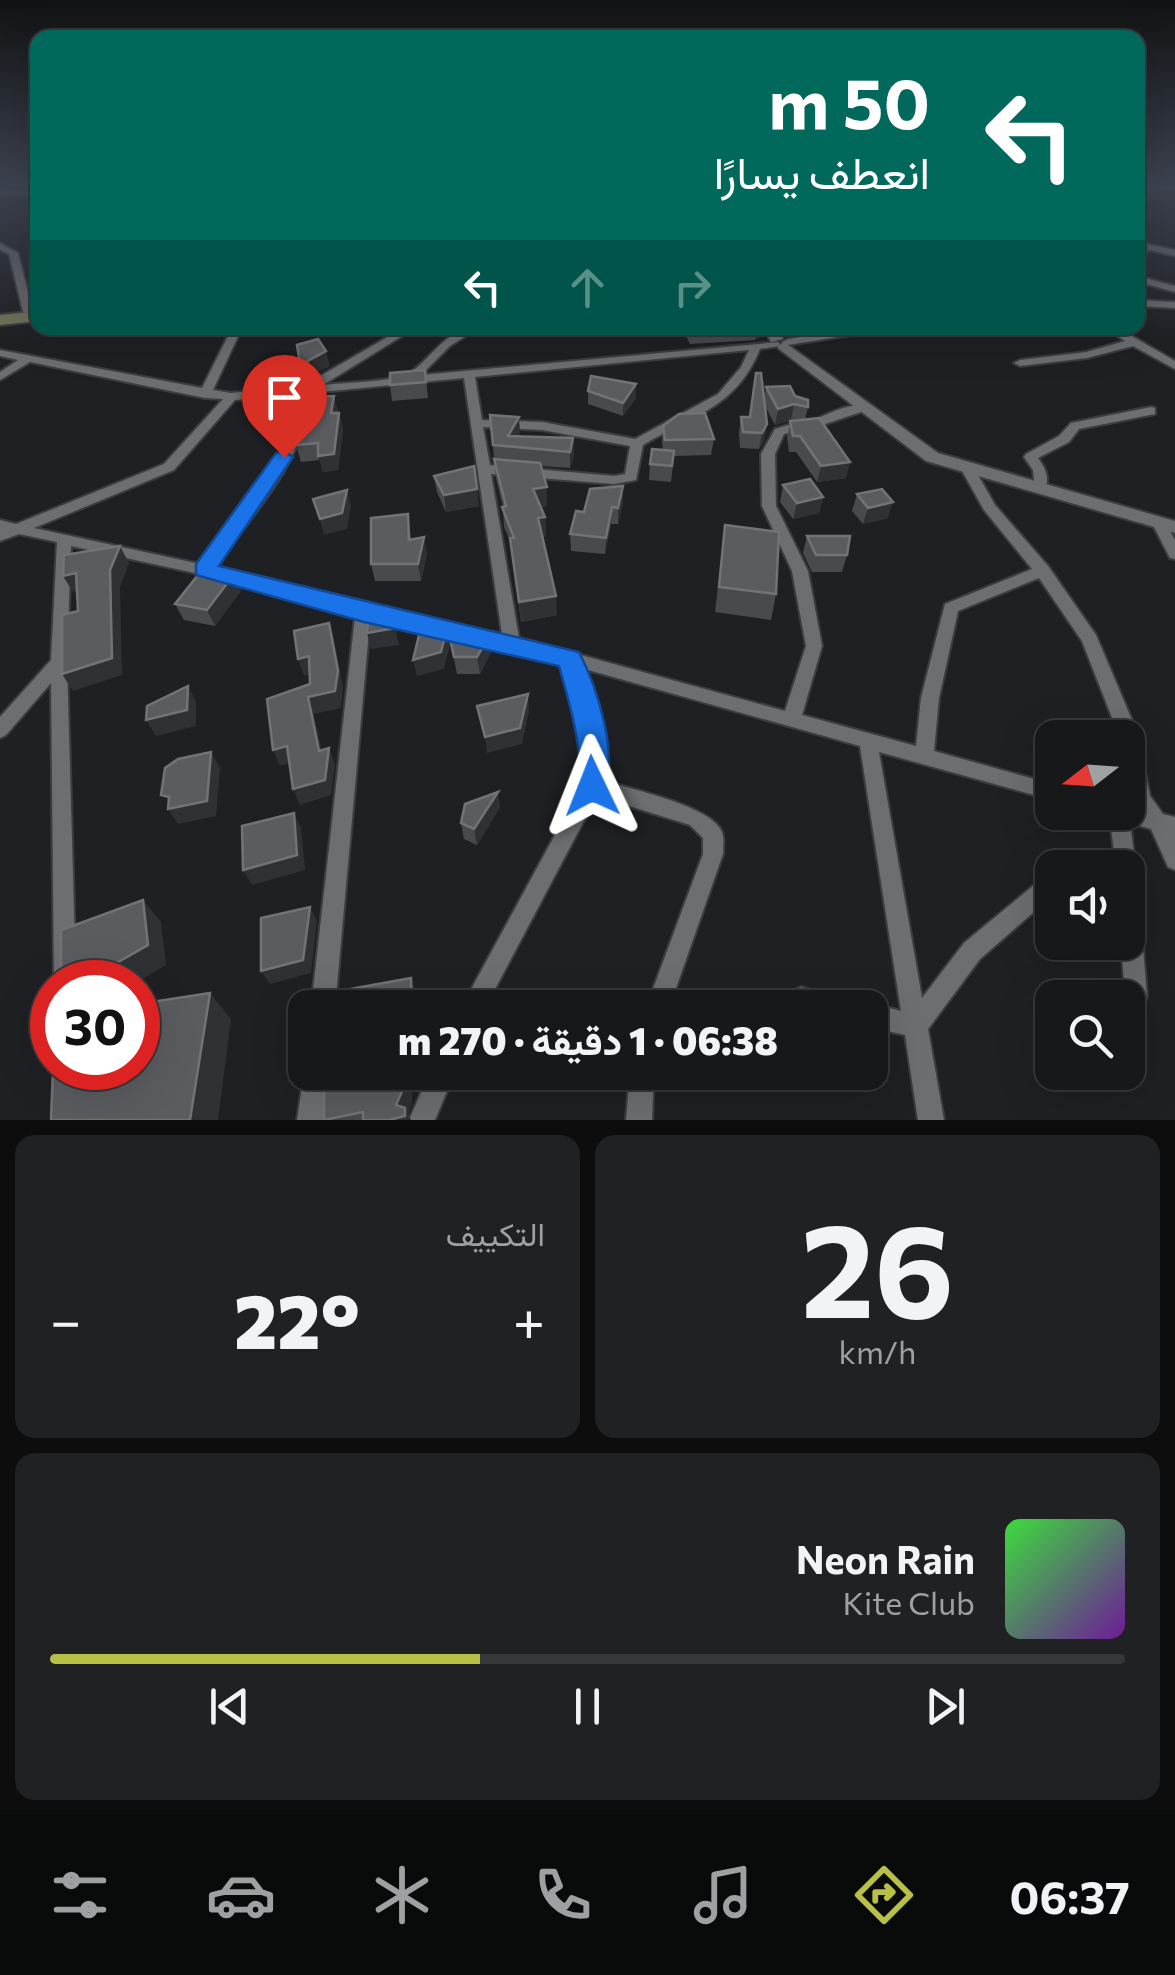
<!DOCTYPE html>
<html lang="ar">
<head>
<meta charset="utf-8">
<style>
  body { margin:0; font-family:Commissioner,Vazirmatn,sans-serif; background:#202123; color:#f1f3f6; direction:rtl; height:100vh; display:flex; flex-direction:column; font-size:38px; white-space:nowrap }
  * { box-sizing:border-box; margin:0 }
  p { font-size:32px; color:#9ea0a2 }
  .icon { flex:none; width:55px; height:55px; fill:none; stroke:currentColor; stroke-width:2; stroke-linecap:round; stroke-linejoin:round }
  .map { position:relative; height:1120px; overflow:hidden; direction:ltr }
  .side { display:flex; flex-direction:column; gap:15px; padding:15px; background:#0d0d0e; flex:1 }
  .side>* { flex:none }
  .guide { position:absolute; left:30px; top:30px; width:1115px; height:305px; border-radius:20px; box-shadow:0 10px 40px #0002,0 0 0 2px #363739; direction:rtl; background:#00695c; color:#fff; overflow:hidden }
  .needle { width:65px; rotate:253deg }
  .fabs { position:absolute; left:1035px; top:720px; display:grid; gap:20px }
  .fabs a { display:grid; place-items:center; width:110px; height:110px; border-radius:20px; background:#17181a; box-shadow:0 10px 40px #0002,0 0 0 2px #363739; font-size:50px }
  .speed { position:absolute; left:30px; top:960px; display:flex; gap:20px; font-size:50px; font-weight:700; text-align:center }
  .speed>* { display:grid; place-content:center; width:130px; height:130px; border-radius:50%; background:#17181a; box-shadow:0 10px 40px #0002,0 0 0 2px #363739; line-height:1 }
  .speed .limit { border:15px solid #d22; background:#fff; color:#111 }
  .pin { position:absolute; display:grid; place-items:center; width:85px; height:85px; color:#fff; margin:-102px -42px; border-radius:50% 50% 50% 0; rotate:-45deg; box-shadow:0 0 10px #0007 }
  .pin .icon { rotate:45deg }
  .me { position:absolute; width:110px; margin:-55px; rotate:358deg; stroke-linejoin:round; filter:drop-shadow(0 0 8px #0008) }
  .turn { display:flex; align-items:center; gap:35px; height:210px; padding:0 50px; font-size:45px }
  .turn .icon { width:130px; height:130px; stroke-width:2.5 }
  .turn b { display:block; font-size:70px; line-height:85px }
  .lanes { display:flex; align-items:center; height:95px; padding:0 50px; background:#0003; justify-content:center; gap:50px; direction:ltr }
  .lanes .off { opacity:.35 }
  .big { font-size:75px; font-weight:800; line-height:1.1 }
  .side .widget { flex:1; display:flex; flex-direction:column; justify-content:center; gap:15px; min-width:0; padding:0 35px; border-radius:20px; background:#202123 }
  .side .dial { align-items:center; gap:0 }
  .dial b { font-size:130px; line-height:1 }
  .song { display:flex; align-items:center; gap:30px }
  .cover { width:120px; height:120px; border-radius:15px; background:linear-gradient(135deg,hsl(120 70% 55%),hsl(280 70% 35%)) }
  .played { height:10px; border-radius:5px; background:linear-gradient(90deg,#b9c046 40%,#363739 40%) }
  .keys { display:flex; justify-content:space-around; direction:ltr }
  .heat { display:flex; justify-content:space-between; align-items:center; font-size:55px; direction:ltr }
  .side .tiles { flex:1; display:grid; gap:15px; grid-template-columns:1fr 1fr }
  .widget:last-child { grid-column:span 2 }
  .trip { position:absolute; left:288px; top:990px; width:600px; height:100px; border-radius:20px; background:#17181a; box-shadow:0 10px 40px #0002,0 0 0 2px #363739; font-weight:800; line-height:100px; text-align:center; direction:rtl }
  .tabs { display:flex; height:160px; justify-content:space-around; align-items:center; background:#090a0a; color:#9ea0a2 }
  .tabs .icon { width:70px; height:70px }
  .tabs .selected { color:#b9c046 }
  .tabs b { font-size:45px; color:#f1f3f6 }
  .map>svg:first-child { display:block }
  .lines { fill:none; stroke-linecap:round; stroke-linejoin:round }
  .minor-casing { stroke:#3c3d40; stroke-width:4 }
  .tertiary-casing { stroke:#3c3d40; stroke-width:4 }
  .secondary-casing { stroke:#3c3d40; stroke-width:4 }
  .minor { fill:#6d6e71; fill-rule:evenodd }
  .tertiary { fill:#6d6e71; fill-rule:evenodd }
  .secondary { fill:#747659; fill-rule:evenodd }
  .wall { fill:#494a4d }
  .shaded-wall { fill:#303134 }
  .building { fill:#5b5c5f; stroke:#727376; stroke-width:2.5 }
  .route { fill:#1a73e8; stroke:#114b97; stroke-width:2.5 }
</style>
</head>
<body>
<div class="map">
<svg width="1175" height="1120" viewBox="0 0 1175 1120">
  <rect width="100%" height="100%" fill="#1f2023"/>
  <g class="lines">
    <defs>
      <g id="minor">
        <path d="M38,190V194L0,195V191H3Z"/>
        <path d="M0,243L18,253L33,312L32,314L23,312L9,254L0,250Z"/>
        <path d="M1147,244L1175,250V256L1149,250L1138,256V249Z"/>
        <path d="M1138,276L1175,286V292L1138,282Z"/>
        <path d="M1138,300L1175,302V308L1138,306Z"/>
        <path d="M232,328H242L213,390L231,393L303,386L403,328H415L323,385C340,383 397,381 408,374C432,359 447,326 478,328L450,346L421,375L779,342V346L760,349C735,409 694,414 643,445L636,480L614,484L491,474L519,638L785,711L806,646L792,571L762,506L761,454L775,429L792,424L805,427C820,415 848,404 867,404V410L822,425L811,434L793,432L784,434L775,454L776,506L808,571L822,646L802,715L916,746L921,698L945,604L1032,569L984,510L961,469L963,466H973L995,505L1048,566L1096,635L1137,732L1150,796L1163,814L1175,817V870L1168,867L1151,829L1130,823L1136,868L1133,875L1130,876L1135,879L1138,886L1147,996L1144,1004L1136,1007L1128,1004V998L1125,996L1121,942H1128V868H1116L1109,812H1128V805L1135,807L1128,778V738H1120L1082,641L1039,578L958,611L939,698L934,751L1052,784V800L879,752L922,998L964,943L1045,876L1052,873V896L980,959L928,1029L944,1120H918L905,1035L870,1027V1008H861L870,1003L901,1011L860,746L581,668L599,737L602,780C629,789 708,805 721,830C725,837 723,846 723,854L669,1008H646L703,854V838L690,825L597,796L485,1008H461L582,785C585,742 575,703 563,663L511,648L370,620L335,1008H311L355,617L204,575L71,546L67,662L76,982H54L51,683L6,735L0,738V717L51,660L57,542L19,534L0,541V520L16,524L164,464L223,399L205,398L30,362L0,380V372L18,360L0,356V350L202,388ZM749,350L741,367L718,394L635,439L542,422L482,420L475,377ZM464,378L502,634L363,607L214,567C253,515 305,460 311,393ZM299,394C292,460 239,513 200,564L34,528L174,470L235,400ZM483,427L542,430L630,446L625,474L614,476L490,465Z"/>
        <path d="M858,328H880L875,331L788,345L782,342L788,339Z"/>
        <path d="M1106,328H1118L1175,361V369L1133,346L1087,358L1020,366L1014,363L1020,360L1086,352L1125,341Z"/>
        <path d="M1151,407L1155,408V414L1079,429L1069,442L1038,458C1045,468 1050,477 1045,489H1035L1033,470L1024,457L1026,454L1059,436L1071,423Z"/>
        <path d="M1160,520L1165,522L1175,540V559L1170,558L1153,525Z"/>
        <path d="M801,987L845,1000L848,1008L793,1007L789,999L793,991Z"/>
        <path d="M305,1067V1072H327L323,1120H297Z"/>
        <path d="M430,1072H455L435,1120H409Z"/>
        <path d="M630,1072H654L652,1120H626Z"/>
      </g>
      <g id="tertiary">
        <path d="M764,328H778L783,339L771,342Z"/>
        <path d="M784,342L938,453L1175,521V533L926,461L779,349L777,346Z"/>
      </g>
      <g id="secondary">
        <path d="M1175,185V190L1138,194V186Z"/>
        <path d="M38,311V321L0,325V315Z"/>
      </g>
    </defs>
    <use href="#minor" class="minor-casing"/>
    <use href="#tertiary" class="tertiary-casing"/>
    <use href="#secondary" class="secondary-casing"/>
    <use href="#minor" class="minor"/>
    <use href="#tertiary" class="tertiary"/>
    <use href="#secondary" class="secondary"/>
  </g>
  <g class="wall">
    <path d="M682,328H764L763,335L755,340L690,344Z"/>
    <path d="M425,370L428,398L392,401L390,385Z"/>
    <path d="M636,384V398L623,416L588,404V391Z"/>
    <path d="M766,387L795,396L808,407L805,420L846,478L817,482L796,452H789L787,437L791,420L775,425L765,406L767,424L764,440L759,449L740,448L739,433L741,417H750L764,399Z"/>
    <path d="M338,413H339L343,429L338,470L323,472L320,460L301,462L296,445Z"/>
    <path d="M490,415L520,433L518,436L573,438L574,454L570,468L541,466L547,506L541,507L545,517L546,536L542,537L557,615L521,622L511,544L504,527L503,507L496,478Z"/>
    <path d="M663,426L714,439L711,455L674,456L671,482L649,480L650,464L663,450L662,442Z"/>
    <path d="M434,476L479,506L446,512L437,492Z"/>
    <path d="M783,485L823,497L819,513L793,519L780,502Z"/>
    <path d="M857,494L888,518L863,524L852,511Z"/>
    <path d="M623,503L618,524H611L605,554L571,551L570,534L584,512Z"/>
    <path d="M408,514L411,539L427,553L421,581H375L371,564Z"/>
    <path d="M725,525L776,594L771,620L715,612Z"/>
    <path d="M807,536L847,555L842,572H812L803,553Z"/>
    <path d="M242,589L215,626L184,620L175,604Z"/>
    <path d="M450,638L493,648L480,674H457Z"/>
    <path d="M500,807L477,845L464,839L461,823Z"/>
    <path d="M356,1072H408L411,1078L412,1103L408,1114L411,1120H324L356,1078Z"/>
  </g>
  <g class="shaded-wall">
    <path d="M757,328H764L763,335L755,340Z"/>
    <path d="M326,351L330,366L304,381L300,365Z"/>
    <path d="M636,384V398L623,416V403Z"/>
    <path d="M334,396L338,412L335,429L331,413Z"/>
    <path d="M794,404L791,420L775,425L778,409Z"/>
    <path d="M339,413L343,429L338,470L323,472L318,456Z"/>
    <path d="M519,417L520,433L512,447L508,436Z"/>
    <path d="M767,424L764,440L759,449L762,433Z"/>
    <path d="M573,438L574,454L570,468V452Z"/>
    <path d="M850,462L846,478L817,482L821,466Z"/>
    <path d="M623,486V503L618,524V508Z"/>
    <path d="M547,487V506L534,508L533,489Z"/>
    <path d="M477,489L479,506L446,512L444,495Z"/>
    <path d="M347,490L351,506L347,529L324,535L320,519Z"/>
    <path d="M823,497L819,513L793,519L797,503Z"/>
    <path d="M893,502L888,518L863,524L868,508Z"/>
    <path d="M612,507L611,524L605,554L606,538Z"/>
    <path d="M545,517L546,536L539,537L538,518Z"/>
    <path d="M424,537L427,553L421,581L418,564Z"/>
    <path d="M120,546L129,563L120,587L122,675L73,691L62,674Z"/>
    <path d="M76,573L86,590L73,592L63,576Z"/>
    <path d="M235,573L242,589L215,626L207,610Z"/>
    <path d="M556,596L557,615L521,622L519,602Z"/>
    <path d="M329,623L334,639L343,687L341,708L314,714L325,767L319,751L308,697Z"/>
    <path d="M395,628L399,645L371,649L367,633Z"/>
    <path d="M447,628L450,645L444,669L417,676L413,660Z"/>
    <path d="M491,632L493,648L480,674L477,657Z"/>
    <path d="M309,656L315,673L304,676L298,659Z"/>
    <path d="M188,686L196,702V726L156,736L146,720Z"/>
    <path d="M528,694L529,711L522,744L487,753L485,737Z"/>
    <path d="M287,746L294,762L280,766L273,750Z"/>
    <path d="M329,748L335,764L331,795L300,805L293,789Z"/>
    <path d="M211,752L220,768L216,816L178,824L168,809Z"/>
    <path d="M498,792L500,807L477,845L474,829Z"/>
    <path d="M294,813L301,828L305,870L252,885L243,870Z"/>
    <path d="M143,900L161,922L166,965L137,982H83Z"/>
    <path d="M310,907L317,921L311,973L270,984L261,971Z"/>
    <path d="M411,978L416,991L417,1008H412Z"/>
    <path d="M210,993L231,1019L218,1120H190Z"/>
    <path d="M400,1072H408L411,1078L412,1103L408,1114L411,1120H388L396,1105Z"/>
  </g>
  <g class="building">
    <path d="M318,339L326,351L300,365L297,345Z"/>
    <path d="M425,370L426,382L390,385V373Z"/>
    <path d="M756,373H761L767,424L762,433L743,432L741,417H750Z"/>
    <path d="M591,376L636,384L623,403L588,391Z"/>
    <path d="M790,386L795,396L808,400V407L794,404L778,409L766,387Z"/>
    <path d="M334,396L331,413H339L334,454L318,456V443L296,445L307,397Z"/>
    <path d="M705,413L714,439L665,440L663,426L679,414Z"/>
    <path d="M490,415L519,417L508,436L573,438L570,452L493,445Z"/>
    <path d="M819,418L850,462L821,466L800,436H793L790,421Z"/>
    <path d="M652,449L674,451L672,466L650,464Z"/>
    <path d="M494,459L540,463L547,487L533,489L545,517L538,518L556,596L519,602L510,538H514L502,507L506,506Z"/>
    <path d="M474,466L477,489L444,495L434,476Z"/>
    <path d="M810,479L823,497L797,503L783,485Z"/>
    <path d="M623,486L618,508L612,507L606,538L570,534L576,511L584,512L590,489Z"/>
    <path d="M882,489L893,502L868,508L857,494Z"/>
    <path d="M347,490L342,513L320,519L313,499Z"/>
    <path d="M408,514L409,540L424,537L418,564H371V518Z"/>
    <path d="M725,525L779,532L776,594L719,587Z"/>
    <path d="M807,536H850L847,555H816Z"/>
    <path d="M120,546L110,570L112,658L62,674V615L78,611L76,573L63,576L64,555Z"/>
    <path d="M235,573L207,610L175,604L198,575Z"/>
    <path d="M369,608L391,612L395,628L367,633Z"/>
    <path d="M329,623L338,671L335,691L308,697L319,751L329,748L325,780L293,789L287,746L273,750L267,699L310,684L309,656L298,659L294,631Z"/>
    <path d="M421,627L447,628L441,652L413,660Z"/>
    <path d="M491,632L477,657H454L450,638Z"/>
    <path d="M188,686L187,710L146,720L147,706Z"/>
    <path d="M528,694L520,728L485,737L477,706Z"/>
    <path d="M211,752L207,801L168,809L169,797L161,795L165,768L178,759Z"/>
    <path d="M498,792L474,829L461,823L465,804Z"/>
    <path d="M294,813L297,855L243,870L242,826Z"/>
    <path d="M143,900L148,945L83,982H61V930Z"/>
    <path d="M310,907L303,960L261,971V918Z"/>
    <path d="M411,978L412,1008H338L339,991Z"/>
    <path d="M210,993L190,1120H51L53,1068H138V1004Z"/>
    <path d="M356,1072H403L404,1087L396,1105L405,1108V1116L389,1120H363V1112L324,1120V1085L356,1078Z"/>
  </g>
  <linearGradient id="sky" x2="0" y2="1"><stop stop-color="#111213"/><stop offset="0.54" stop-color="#3c4250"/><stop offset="1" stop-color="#3c4250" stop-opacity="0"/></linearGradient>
  <rect width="1175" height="342" fill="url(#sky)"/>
  <path class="route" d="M284,451L293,457L219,566L579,652C597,687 620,757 603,795L592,799L582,795C576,782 581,769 579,755C576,724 567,695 559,666L364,622L196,575V564L276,453Z"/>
</svg>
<div class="fabs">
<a><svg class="needle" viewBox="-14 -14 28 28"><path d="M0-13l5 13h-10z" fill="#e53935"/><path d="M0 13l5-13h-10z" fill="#9ea0a2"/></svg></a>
<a><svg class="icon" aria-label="sound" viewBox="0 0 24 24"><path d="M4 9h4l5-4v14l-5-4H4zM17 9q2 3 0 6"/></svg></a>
<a><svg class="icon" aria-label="search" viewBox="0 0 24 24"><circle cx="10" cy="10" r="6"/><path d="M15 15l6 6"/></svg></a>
</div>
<div class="speed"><div class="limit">30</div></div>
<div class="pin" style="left:284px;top:457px;background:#d93025"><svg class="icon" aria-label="arrive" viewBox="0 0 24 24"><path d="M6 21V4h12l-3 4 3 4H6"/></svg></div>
<svg class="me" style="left:592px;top:786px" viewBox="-20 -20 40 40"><path d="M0-17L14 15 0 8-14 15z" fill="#1a73e8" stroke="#fff" stroke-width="4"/></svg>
<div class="trip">06:38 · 1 دقيقة · 270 m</div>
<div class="guide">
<div class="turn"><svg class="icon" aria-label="left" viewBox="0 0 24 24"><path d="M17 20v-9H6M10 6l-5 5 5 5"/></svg><div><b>50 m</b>انعطف يسارًا</div></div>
<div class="lanes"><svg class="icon" aria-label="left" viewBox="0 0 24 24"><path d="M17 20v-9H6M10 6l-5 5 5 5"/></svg><svg class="icon off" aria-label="ahead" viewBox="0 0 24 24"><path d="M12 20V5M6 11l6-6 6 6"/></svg><svg class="icon off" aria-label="right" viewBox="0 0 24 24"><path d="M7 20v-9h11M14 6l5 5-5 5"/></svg></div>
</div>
</div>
<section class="side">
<div class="tiles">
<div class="widget dial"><b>26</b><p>km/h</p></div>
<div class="widget"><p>التكييف</p>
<div class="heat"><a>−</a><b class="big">22°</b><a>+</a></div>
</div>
<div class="widget">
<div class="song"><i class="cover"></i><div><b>Neon Rain</b><p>Kite Club</p></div></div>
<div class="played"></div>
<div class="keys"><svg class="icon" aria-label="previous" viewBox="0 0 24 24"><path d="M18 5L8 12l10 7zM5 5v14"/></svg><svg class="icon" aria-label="pause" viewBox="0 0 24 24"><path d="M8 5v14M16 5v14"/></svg><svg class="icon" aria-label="next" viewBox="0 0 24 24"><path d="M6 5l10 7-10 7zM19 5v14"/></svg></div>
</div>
</div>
</section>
<nav class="tabs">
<b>06:37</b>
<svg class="icon selected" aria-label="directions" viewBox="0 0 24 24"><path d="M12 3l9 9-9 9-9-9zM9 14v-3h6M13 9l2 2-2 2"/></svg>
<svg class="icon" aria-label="music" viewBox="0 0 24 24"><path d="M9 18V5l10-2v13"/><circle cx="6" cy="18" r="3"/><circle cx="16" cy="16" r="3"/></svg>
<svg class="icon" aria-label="phone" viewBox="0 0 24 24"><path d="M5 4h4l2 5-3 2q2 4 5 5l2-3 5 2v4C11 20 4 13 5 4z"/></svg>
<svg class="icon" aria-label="climate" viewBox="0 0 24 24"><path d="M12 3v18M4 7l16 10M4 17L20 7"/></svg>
<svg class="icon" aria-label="car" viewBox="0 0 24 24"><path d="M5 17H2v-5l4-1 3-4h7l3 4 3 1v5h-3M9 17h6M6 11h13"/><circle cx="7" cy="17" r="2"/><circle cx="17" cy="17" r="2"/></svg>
<svg class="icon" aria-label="filters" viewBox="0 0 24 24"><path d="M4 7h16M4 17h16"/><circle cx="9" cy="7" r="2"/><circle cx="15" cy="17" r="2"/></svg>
</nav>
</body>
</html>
